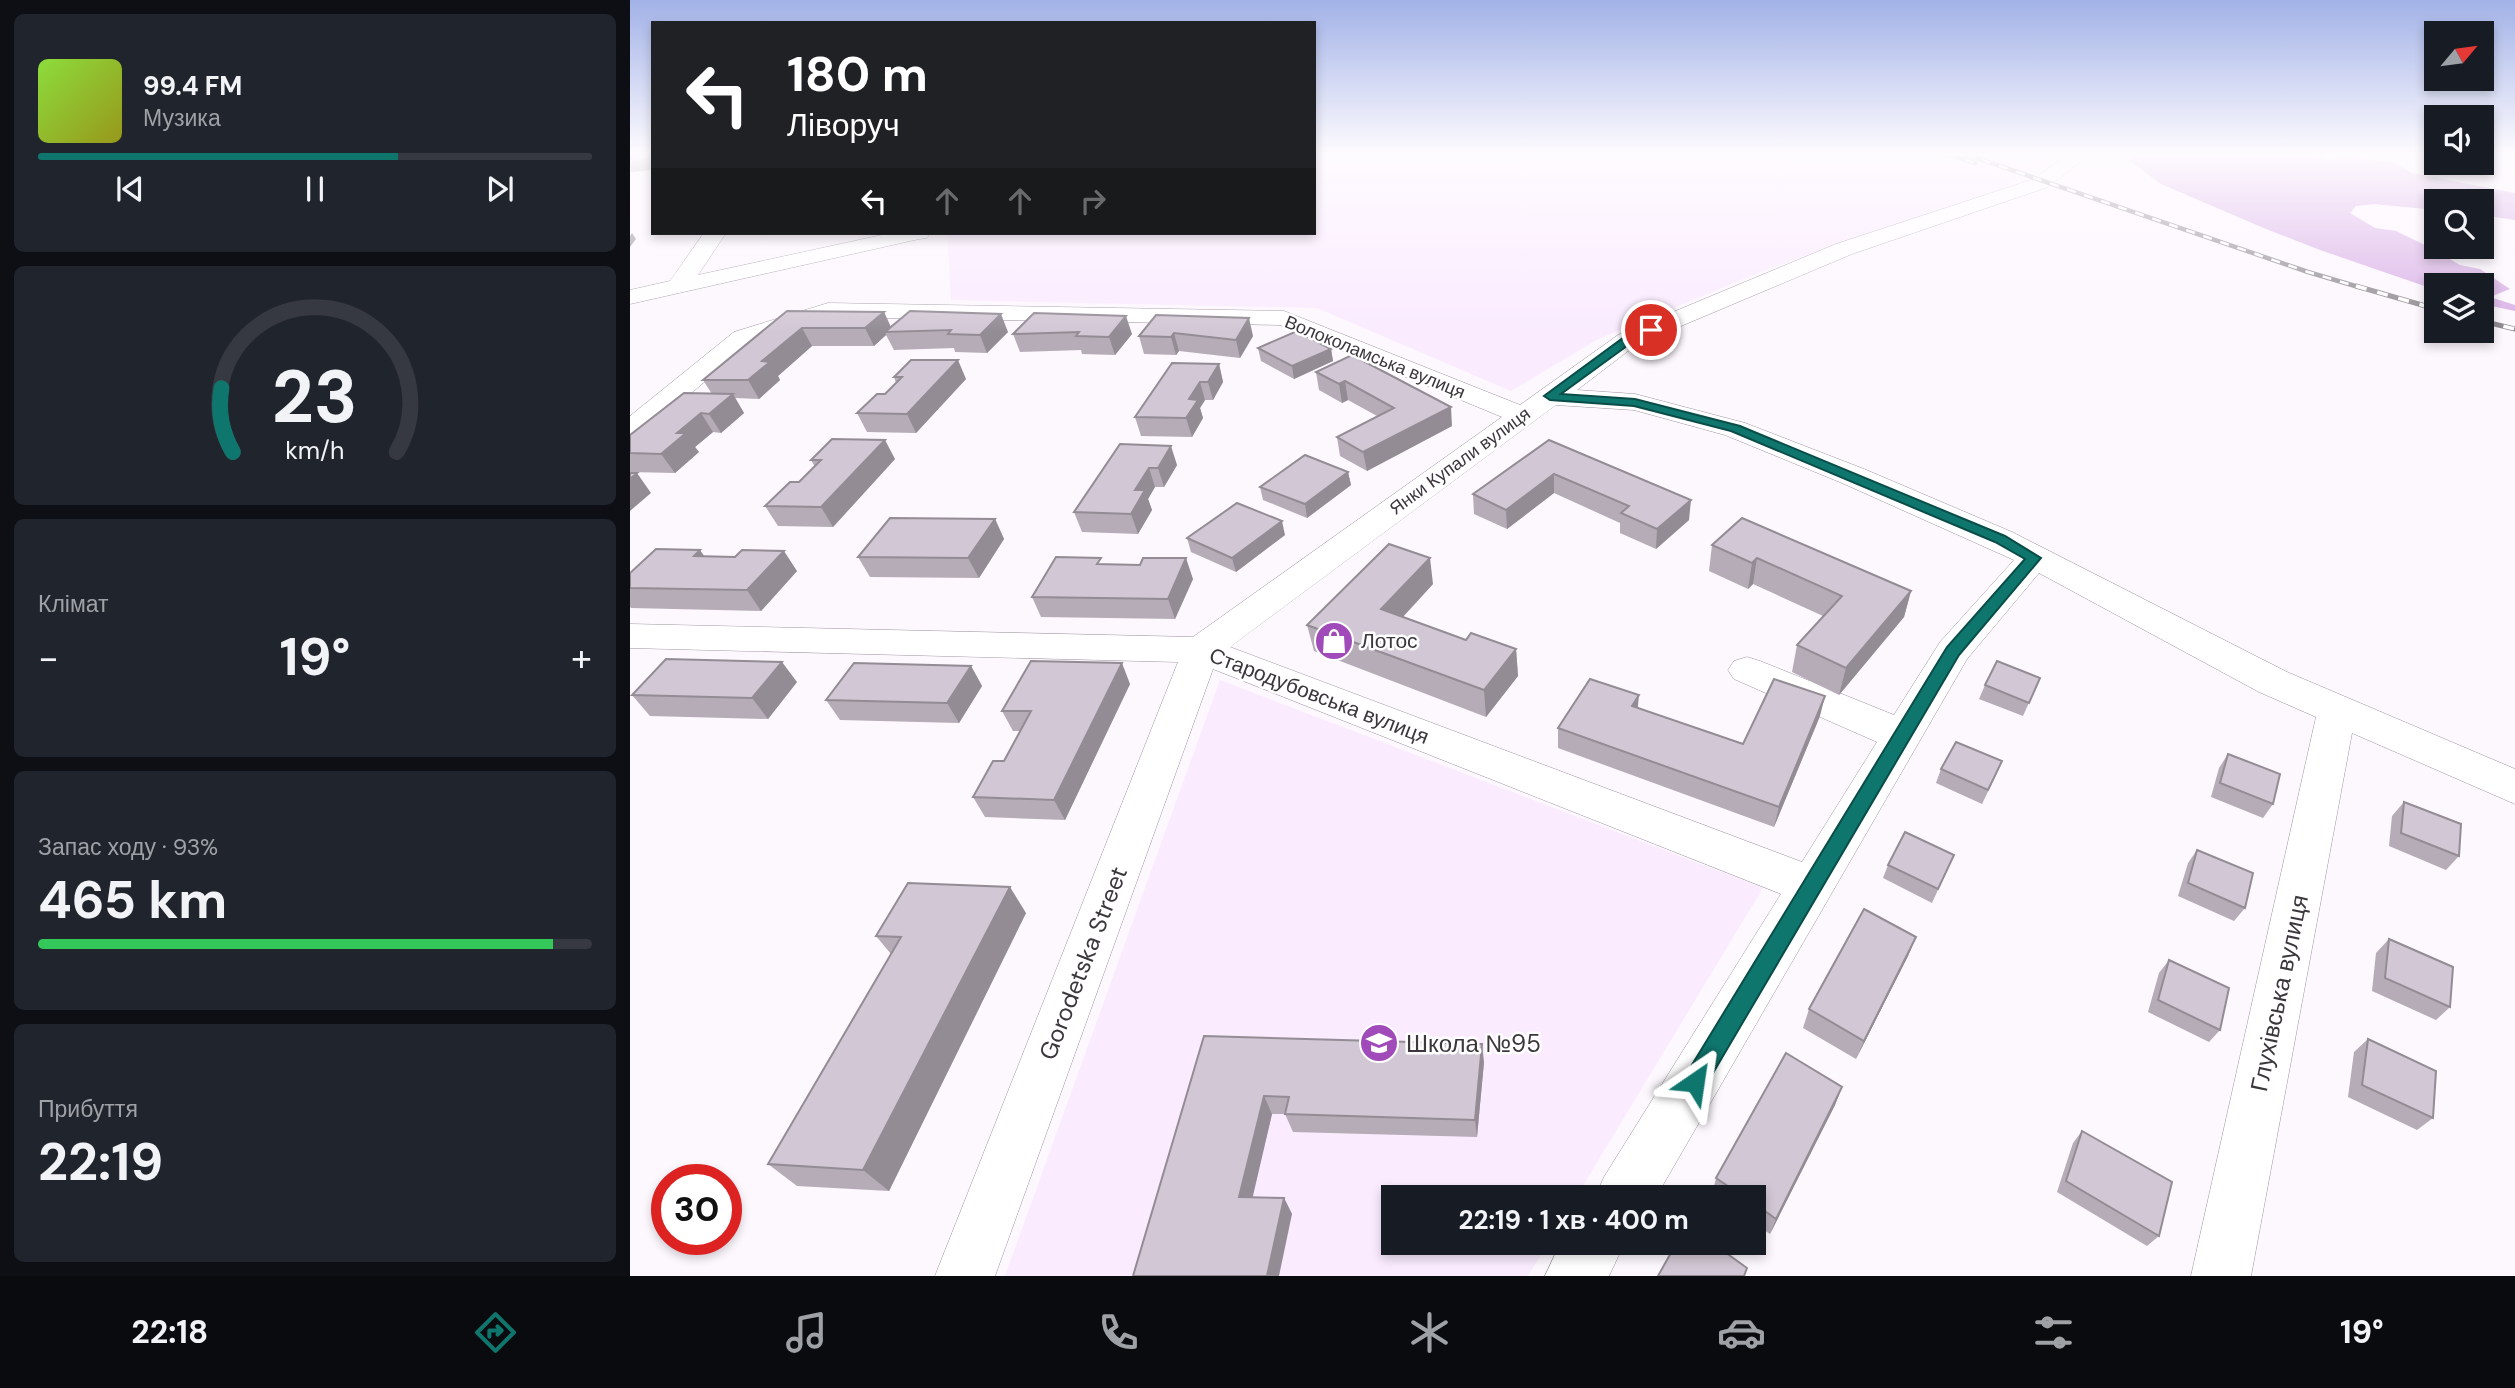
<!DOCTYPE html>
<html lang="uk">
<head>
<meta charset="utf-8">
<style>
  body { margin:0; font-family:"DM Sans",sans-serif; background:#20242c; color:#f1f3f6; height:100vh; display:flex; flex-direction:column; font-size:26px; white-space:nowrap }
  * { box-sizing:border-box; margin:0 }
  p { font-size:23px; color:#9ea1a6 }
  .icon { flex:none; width:38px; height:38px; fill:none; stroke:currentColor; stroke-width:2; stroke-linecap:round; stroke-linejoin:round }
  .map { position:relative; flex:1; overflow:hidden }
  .sheet { display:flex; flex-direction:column; gap:14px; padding:14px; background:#0d0f14; width:630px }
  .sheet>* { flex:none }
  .banner { position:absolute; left:21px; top:21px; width:665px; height:214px; border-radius:0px; box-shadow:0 4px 10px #0003; background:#202124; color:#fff; overflow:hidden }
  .needle { width:46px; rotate:61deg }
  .controls { position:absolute; left:1794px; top:21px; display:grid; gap:14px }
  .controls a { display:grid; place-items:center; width:70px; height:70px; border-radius:0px; background:#171b24; box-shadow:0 4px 10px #0003; font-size:35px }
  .speed { position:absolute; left:21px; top:1164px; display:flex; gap:14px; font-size:35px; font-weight:700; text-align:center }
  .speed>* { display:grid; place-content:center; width:91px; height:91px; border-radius:50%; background:#171b24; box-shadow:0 4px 10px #0003; line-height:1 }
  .speed .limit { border:10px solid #d22; background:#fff; color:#111 }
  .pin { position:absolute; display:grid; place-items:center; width:60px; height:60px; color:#fff; margin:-30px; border:4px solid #fff; border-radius:50%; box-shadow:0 2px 7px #0007 }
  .me { position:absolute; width:77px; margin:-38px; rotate:32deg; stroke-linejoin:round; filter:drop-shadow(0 0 5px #0008) }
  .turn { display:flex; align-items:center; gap:24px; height:147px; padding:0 21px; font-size:32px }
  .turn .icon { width:91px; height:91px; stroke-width:2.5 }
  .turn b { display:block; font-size:49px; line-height:60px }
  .lanes { display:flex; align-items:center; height:66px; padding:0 21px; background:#0003; justify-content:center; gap:35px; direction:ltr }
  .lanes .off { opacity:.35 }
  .big { font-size:52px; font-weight:700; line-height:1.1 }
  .sheet .widget { flex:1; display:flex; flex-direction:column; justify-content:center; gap:10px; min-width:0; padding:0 24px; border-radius:10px; background:#20242c }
  .sheet .dial { align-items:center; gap:0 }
  .dial svg { height:182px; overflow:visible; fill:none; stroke:#363941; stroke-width:7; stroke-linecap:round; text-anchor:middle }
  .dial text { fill:#f1f3f6; stroke:none }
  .song { display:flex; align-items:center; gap:21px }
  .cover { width:84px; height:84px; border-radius:10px; background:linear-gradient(135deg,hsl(90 70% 55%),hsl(60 70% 35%)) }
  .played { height:7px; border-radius:4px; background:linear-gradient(90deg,#0f766e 65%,#363941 65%) }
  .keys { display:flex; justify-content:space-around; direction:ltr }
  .heat { display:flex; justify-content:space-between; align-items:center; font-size:38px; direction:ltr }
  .charge { height:10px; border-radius:5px; background:linear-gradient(90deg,#34c759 93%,#363941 0) }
  .trip { position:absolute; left:751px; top:1185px; width:385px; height:70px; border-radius:0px; background:#171b24; box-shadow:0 4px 10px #0003; font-weight:700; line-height:70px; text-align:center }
  .tabs { display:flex; height:112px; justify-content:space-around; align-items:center; background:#090b0e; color:#9ea1a6 }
  .tabs .icon { width:49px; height:49px }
  .tabs .on { color:#0f766e }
  .tabs b { font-size:32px; color:#f1f3f6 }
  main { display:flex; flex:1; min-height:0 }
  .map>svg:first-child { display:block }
  .built { fill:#faebff }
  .water { fill:#d9b0e6 }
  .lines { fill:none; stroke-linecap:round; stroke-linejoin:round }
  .minor-casing { stroke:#9e95a1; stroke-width:1 }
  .minor { fill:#fff; fill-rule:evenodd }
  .rail-far1-casing { stroke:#8c878d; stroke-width:4.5 }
  .rail-casing { stroke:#8c878d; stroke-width:5 }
  .rail-far1 { stroke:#fff; stroke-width:2.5; stroke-dasharray:9; stroke-linecap:butt }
  .rail { stroke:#fff; stroke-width:3.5; stroke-dasharray:11; stroke-linecap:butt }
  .wall { fill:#b5acb7 }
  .shaded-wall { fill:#938c95 }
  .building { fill:#d2c8d5; stroke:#938c95; stroke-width:2 }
  .route { fill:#0f766e; stroke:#0a4d48; stroke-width:2 }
  .labels { text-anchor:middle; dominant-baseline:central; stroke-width:5; stroke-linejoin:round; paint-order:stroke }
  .far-street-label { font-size:18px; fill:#3b373c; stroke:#fff }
  .poi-label { font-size:21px; fill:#3b373c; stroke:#fff; text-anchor:start }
  .street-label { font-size:21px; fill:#3b373c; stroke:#fff }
  .near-street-label { font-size:24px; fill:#3b373c; stroke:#fff }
  .near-poi-label { font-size:24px; fill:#3b373c; stroke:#fff; text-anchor:start }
</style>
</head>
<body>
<main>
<section class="sheet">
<div class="widget">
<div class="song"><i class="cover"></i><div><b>99.4 FM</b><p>Музика</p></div></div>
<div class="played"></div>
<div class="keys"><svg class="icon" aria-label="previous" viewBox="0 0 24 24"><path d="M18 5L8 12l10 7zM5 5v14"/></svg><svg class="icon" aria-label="pause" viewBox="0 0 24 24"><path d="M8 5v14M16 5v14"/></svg><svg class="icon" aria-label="next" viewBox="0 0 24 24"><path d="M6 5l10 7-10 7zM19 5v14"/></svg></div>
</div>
<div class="widget dial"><svg viewBox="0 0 100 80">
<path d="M14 69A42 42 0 1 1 86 69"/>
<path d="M14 69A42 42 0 0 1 9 41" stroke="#0f766e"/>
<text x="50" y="56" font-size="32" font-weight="700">23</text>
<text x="50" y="72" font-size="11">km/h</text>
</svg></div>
<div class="widget"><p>Клімат</p>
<div class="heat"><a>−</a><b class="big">19°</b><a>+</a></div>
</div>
<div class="widget"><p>Запас ходу · 93%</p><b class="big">465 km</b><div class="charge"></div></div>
<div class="widget"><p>Прибуття</p><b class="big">22:19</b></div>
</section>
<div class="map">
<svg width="1885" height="1276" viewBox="0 0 1885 1276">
  <rect width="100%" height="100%" fill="#fdf7fe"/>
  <g class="built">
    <path d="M684,154H1426L1373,188L1133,271L968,339L881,391L687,308L321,300L317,233H684Z"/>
    <path d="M590,680L1133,888L946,1197H763V1242L918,1243L898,1276H375Z"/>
  </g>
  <path class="water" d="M1500,154H1681L1694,160L1723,158L1763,162L1782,173L1885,193V220L1852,215V201H1806V210L1744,204L1726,206L1720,213L1745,228L1766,231L1797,246L1830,265L1850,269L1880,289L1860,297L1885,305V311L1852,304V285H1806V290L1690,250L1636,229L1531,184L1501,162Z"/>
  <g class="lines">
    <defs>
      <g id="minor">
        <path d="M1438,154H1460L1418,187L1222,254L1006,345L947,390L1005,394L1115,423L1234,469L1382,532L1657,672L1885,769V804L1722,733L1621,1276H1561L1686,717L1629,692L1409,573L1337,659L1026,1197H965L974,1177L1151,894L583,669L365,1276H305L548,662L0,648V624L563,637L872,417L650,325L200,317L122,342L10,436L0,439V416L104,332L198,303L654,311L890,405L988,335L1206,244L1404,179ZM926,405L1004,410L1095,435L1212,483L1384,560L1310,642L1264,715L1130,661L1117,657L1104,661L1098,670L1104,679L1247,742L1172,862L600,647Z"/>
        <path d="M74,233H96L68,275L261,233H300L297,238L289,239L0,304V290L40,281Z"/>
        <path d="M931,1242H995L979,1276H915Z"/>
      </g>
    </defs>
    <use href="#minor" class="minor-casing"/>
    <use href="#minor" class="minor"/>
    <defs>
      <g id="rail-far1">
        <path d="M1318,154L1345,163"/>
        <path d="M1335,154L1678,272L1732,288"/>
      </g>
      <g id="rail">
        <path d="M1726,286L1806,309"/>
        <path d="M1852,321L1885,329"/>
      </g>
    </defs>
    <use href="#rail-far1" class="rail-far1-casing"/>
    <use href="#rail" class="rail-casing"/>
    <use href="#rail-far1" class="rail-far1"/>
    <use href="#rail" class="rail"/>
  </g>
  <g class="wall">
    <path d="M157,311L254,312L261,327L378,332L357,353L325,352L324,348L264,350L256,335L244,346H182L148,376L150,380L129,399L105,398L114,413L91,433L83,432L65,447L69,452L45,473L0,472V435L82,394L73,380Z"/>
    <path d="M404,313L502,334L485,355L452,354L451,350L390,352L383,334Z"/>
    <path d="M526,315L623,336L610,358L549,351L546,355L514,354L509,336Z"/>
    <path d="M628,348L701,349L703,361L664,379L631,361Z"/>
    <path d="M722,355L822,426L737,471L710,456L707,437L747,416L718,400L712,403L689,390L686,372Z"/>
    <path d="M589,364L593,382L583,400H575L570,408L573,418L562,437L511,436L505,417Z"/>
    <path d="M264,377L336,379L286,433L237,432L227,413L255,394L266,383Z"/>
    <path d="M919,440L1059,520L1026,549L990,533V523L924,493L877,529L844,514L843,494Z"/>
    <path d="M490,444L547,465L534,487H525L518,499L522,510L508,534L452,532L444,512Z"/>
    <path d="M265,459L203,527L148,526L135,506L169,482L185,467L181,460Z"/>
    <path d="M718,472L721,485L677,518L633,500L630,487Z"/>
    <path d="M365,519L374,539L349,578L240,577L228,557Z"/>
    <path d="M655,535L606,572L561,552L557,538Z"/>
    <path d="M1082,545L1281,591L1274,617L1209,695L1162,672L1167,645L1193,616L1123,584L1118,589L1079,571Z"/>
    <path d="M75,556L167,571L131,611L1,608L0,607V573Z"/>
    <path d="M473,564L563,579L545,619L411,617L402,597Z"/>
    <path d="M803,584L773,617L836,640L886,649L888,676L856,717L684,651L677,625Z"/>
    <path d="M341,666L352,686L329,723L210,720L196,700Z"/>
    <path d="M1410,678L1393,716L1349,699L1355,685Z"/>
    <path d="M167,682L138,719L20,716L2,695Z"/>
    <path d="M500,684L435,820L355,817L343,797L374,761L390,731H383L372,711Z"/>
    <path d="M1190,716L1144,827L928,748V728L1113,744Z"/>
    <path d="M1598,754L1643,804L1633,818L1581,797L1589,768Z"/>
    <path d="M1311,769L1366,775L1352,804L1306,783Z"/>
    <path d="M1774,802L1829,856L1816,870L1759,846L1762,816Z"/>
    <path d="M1567,850L1615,908L1604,921L1548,896L1558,863Z"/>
    <path d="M1324,855L1302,903L1253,878L1258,865Z"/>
    <path d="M396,913L259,1191L167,1186L138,1164L261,954L246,936Z"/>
    <path d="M1286,937L1278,956L1226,1059L1173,1028L1179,1009Z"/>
    <path d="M1759,939L1820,1007L1806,1020L1742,991L1746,953Z"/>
    <path d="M1539,960L1590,1030L1579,1042L1518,1012L1529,973Z"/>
    <path d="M574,1036L854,1062L847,1137L663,1132L655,1114H642L622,1197L654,1198L662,1214L503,1276Z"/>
    <path d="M1738,1039L1803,1118L1787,1130L1718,1097L1724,1052Z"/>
    <path d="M1212,1087L1205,1105L1140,1234L1124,1223V1197H1086L1082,1195L1086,1178Z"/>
    <path d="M1452,1131L1529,1236L1517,1246L1427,1192L1443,1143Z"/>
  </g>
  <g class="shaded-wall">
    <path d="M20,154H23L22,170L1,172L0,162Z"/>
    <path d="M2,233L6,239L0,247V236Z"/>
    <path d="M254,312L262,330L255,332L256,335L244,346L235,328Z"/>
    <path d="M371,314L378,332L357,353L350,335Z"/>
    <path d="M496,316L502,334L485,355L479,337Z"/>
    <path d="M619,318L623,336L610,358L606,340Z"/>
    <path d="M172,328L182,346L148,376L150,380L129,399L118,380L132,361Z"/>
    <path d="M544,333L549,351L546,355L541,337Z"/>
    <path d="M701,349L703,361L664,379L662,366Z"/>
    <path d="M328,360L336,379L286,433L277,414Z"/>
    <path d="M589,364L593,382L583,400L578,382Z"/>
    <path d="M715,381L718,400L712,403L709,384Z"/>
    <path d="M570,382L575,400L570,408L573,418L562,437L556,418L559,399Z"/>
    <path d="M103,394L114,413L91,433L79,414Z"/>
    <path d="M821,407L822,426L737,471L733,452Z"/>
    <path d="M71,413L83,432L65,447L69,452L45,473L31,454L47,433Z"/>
    <path d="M255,440L265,459L203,527L191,507Z"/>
    <path d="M541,446L547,465L534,487L528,468Z"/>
    <path d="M519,468L525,487L518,499L522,510L508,534L501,514L505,490Z"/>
    <path d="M718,472L721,485L677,518L675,504Z"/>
    <path d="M7,473L21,493L0,511V479Z"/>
    <path d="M924,474V493L877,529L876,510Z"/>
    <path d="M1061,500L1059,520L1026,549L1027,529Z"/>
    <path d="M365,519L374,539L349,578L338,558Z"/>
    <path d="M652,521L655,535L606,572L602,558Z"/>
    <path d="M70,550L84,570L64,556Z"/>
    <path d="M154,551L167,571L131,611L117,590Z"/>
    <path d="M556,558L563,579L545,619L538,599Z"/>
    <path d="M800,558L803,584L755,636L751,609Z"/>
    <path d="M1127,558L1123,584L1118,589L1122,563Z"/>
    <path d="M1281,591L1274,617L1209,695L1216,668Z"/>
    <path d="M886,649L888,676L856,717L854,690Z"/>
    <path d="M152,662L167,682L138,719L122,698Z"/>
    <path d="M492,663L500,684L435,820L424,800Z"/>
    <path d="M341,666L352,686L329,723L317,703Z"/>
    <path d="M1009,695L1007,716L1002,706Z"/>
    <path d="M1195,696L1190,716L1144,827L1149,807Z"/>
    <path d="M380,887L396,913L259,1191L233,1170Z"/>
    <path d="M1286,937L1278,956L1226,1059L1234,1041Z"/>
    <path d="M852,1044L854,1062L847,1137L845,1120Z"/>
    <path d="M1212,1087L1205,1105L1140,1234L1146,1219Z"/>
    <path d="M634,1096L642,1114L619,1213L609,1197Z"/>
    <path d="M654,1198L662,1214L649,1276H637Z"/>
  </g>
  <g class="building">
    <path d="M20,154L16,160L0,162L1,155Z"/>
    <path d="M157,311L254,312L235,328H172L132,361L140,362L118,380H73Z"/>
    <path d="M280,311L371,314L350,335L318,334L321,330L255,332Z"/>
    <path d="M404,313L496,316L479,337L446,336L449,332L383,334Z"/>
    <path d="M526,315L619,318L606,340L544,333L541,337L509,336Z"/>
    <path d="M667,331L701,349L662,366L628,348Z"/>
    <path d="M722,355L821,407L733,452L707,437L764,408L715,381L709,384L686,372Z"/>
    <path d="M281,360H328L277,414L227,413L247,394H255L272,377H264Z"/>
    <path d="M542,363L589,364L578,382H570L559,399L568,400L556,418L505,417Z"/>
    <path d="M54,393L103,394L79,414L71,413L47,433H56L31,454L0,453V435Z"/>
    <path d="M202,439L255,440L191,507L135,506L160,482H169L191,460H181Z"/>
    <path d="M919,440L1061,500L1027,529L991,513L999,506L924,474L876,510L843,494Z"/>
    <path d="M490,444L541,446L528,468H519L505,490H515L501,514L444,512Z"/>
    <path d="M675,455L718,472L675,504L630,487Z"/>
    <path d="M0,473H7L0,479Z"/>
    <path d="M607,503L652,521L602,558L557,538Z"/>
    <path d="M260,518L365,519L338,558L228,557Z"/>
    <path d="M1112,518L1281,591L1216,668L1167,645L1212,596L1127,558L1122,563L1082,545Z"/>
    <path d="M759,544L800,558L751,609L836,640L841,633L886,649L854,690L677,625Z"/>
    <path d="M26,549L70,550L64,556L105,557L112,550L154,551L117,590L0,588V573Z"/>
    <path d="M426,557L471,558L467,564L510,565L513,558H556L538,599L402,597Z"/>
    <path d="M36,659L152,662L122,698L2,695Z"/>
    <path d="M401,661L492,663L424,800L343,797L363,761H374L401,711H372Z"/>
    <path d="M1367,661L1410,678L1399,703L1355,685Z"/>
    <path d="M224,663L341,666L317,703L196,700Z"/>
    <path d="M960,679L1009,695L1002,706L1113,744L1144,679L1195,696L1149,807L928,728Z"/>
    <path d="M1326,742L1372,761L1358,790L1311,769Z"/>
    <path d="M1598,754L1650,774L1643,804L1590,783Z"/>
    <path d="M1774,802L1831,824L1829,856L1771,833Z"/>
    <path d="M1275,832L1324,855L1308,889L1258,865Z"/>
    <path d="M1567,850L1623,873L1615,908L1558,883Z"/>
    <path d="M278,883L380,887L233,1170L138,1164L271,937L246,936Z"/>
    <path d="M1234,909L1286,937L1234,1041L1179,1009Z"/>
    <path d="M1759,939L1823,967L1820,1007L1755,978Z"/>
    <path d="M1539,960L1599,988L1590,1030L1528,1000Z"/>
    <path d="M574,1036L852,1044L845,1120L655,1114L659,1097L634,1096L609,1197L654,1198L637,1276H503Z"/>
    <path d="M1738,1039L1806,1071L1803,1118L1732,1085Z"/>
    <path d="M1156,1053L1212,1087L1146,1219L1124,1203V1197H1114L1086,1178Z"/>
    <path d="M1452,1131L1542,1182L1529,1236L1436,1181Z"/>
    <path d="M1047,1242H1081L1117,1268L1114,1276H1028Z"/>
  </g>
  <linearGradient id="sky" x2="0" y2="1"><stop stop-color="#a2b2e7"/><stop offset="0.46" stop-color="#fefbff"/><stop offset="1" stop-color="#fefbff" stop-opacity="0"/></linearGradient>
  <rect width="1885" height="333" fill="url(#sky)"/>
  <path class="route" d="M1017,328L1026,330L1001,343L931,394L1005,399L1110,426L1375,536L1411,558L1329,655L1073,1090L1065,1093L1057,1090L1053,1082L1057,1073L1317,647L1395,559L1365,542L1101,431L1004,406L920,400L914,396L993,338Z"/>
  <defs>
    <symbol id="shop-disc" viewBox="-11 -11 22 22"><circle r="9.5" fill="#a04bb9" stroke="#fff"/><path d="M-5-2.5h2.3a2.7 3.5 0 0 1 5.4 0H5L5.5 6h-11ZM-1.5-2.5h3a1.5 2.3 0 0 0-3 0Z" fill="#fff"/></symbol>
    <symbol id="school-disc" viewBox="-11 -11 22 22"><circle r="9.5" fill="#a04bb9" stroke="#fff"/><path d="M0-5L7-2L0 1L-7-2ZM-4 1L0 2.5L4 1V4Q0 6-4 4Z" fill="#fff"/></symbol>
  </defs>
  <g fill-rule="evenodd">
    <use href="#shop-disc" x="682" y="619" width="44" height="44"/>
    <use href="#school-disc" x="727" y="1021" width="44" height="44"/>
  </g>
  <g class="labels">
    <g class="far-street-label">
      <text transform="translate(745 357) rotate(22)">Волоколамська вулиця</text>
      <text transform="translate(830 461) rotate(-36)">Янки Купали вулиця</text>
    </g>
    <g class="poi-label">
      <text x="731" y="641">Лотос</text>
    </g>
    <g class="street-label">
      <text transform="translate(689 696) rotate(21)">Стародубовська вулиця</text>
    </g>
    <g class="near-street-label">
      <text transform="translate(453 963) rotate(-69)">Gorodetska Street</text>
      <text transform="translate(1649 993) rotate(-78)">Глухівська вулиця</text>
    </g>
    <g class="near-poi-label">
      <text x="776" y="1043">Школа №95</text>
    </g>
  </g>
</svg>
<div class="controls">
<a><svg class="needle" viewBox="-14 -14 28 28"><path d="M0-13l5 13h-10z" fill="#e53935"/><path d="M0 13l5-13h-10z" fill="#9ea1a6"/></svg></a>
<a><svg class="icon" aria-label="sound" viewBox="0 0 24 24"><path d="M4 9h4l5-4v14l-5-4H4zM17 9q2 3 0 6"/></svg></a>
<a><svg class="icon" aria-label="search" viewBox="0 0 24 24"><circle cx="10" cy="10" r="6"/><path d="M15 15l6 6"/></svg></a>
<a><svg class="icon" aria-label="layers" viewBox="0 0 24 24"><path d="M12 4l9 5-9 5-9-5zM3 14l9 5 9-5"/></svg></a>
</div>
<div class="speed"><div class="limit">30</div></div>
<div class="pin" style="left:1021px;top:330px;background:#d93025"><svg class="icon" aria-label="arrive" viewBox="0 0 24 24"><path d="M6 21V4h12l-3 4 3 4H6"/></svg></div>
<svg class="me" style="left:1065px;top:1082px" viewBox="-20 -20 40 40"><path d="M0-17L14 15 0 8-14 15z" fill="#0f766e" stroke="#fff" stroke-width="4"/></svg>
<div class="trip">22:19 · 1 хв · 400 m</div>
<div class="banner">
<div class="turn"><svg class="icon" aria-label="left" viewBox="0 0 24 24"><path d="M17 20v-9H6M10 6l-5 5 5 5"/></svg><div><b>180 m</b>Ліворуч</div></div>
<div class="lanes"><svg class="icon" aria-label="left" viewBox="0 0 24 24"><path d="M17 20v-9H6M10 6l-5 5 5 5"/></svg><svg class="icon off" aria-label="ahead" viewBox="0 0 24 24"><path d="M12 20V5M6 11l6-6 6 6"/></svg><svg class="icon off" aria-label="ahead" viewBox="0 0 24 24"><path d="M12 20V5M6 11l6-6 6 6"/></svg><svg class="icon off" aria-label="right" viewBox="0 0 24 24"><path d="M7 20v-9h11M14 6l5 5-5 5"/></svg></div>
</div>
</div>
</main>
<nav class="tabs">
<b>22:18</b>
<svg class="icon on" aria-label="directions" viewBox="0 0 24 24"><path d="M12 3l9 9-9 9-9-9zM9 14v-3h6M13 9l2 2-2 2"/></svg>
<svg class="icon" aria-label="music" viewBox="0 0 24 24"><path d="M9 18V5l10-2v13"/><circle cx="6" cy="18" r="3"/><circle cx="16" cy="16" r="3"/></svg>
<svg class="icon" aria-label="phone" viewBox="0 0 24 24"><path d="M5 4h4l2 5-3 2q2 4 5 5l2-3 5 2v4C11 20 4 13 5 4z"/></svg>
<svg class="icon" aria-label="climate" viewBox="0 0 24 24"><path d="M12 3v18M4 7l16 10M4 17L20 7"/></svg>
<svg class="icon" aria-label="car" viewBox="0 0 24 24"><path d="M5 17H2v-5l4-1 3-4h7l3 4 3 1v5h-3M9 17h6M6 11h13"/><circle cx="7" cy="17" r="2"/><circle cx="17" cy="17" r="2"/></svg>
<svg class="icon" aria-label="filters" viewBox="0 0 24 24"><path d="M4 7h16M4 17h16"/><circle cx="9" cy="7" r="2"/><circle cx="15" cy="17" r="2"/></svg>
<b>19°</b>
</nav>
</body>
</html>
